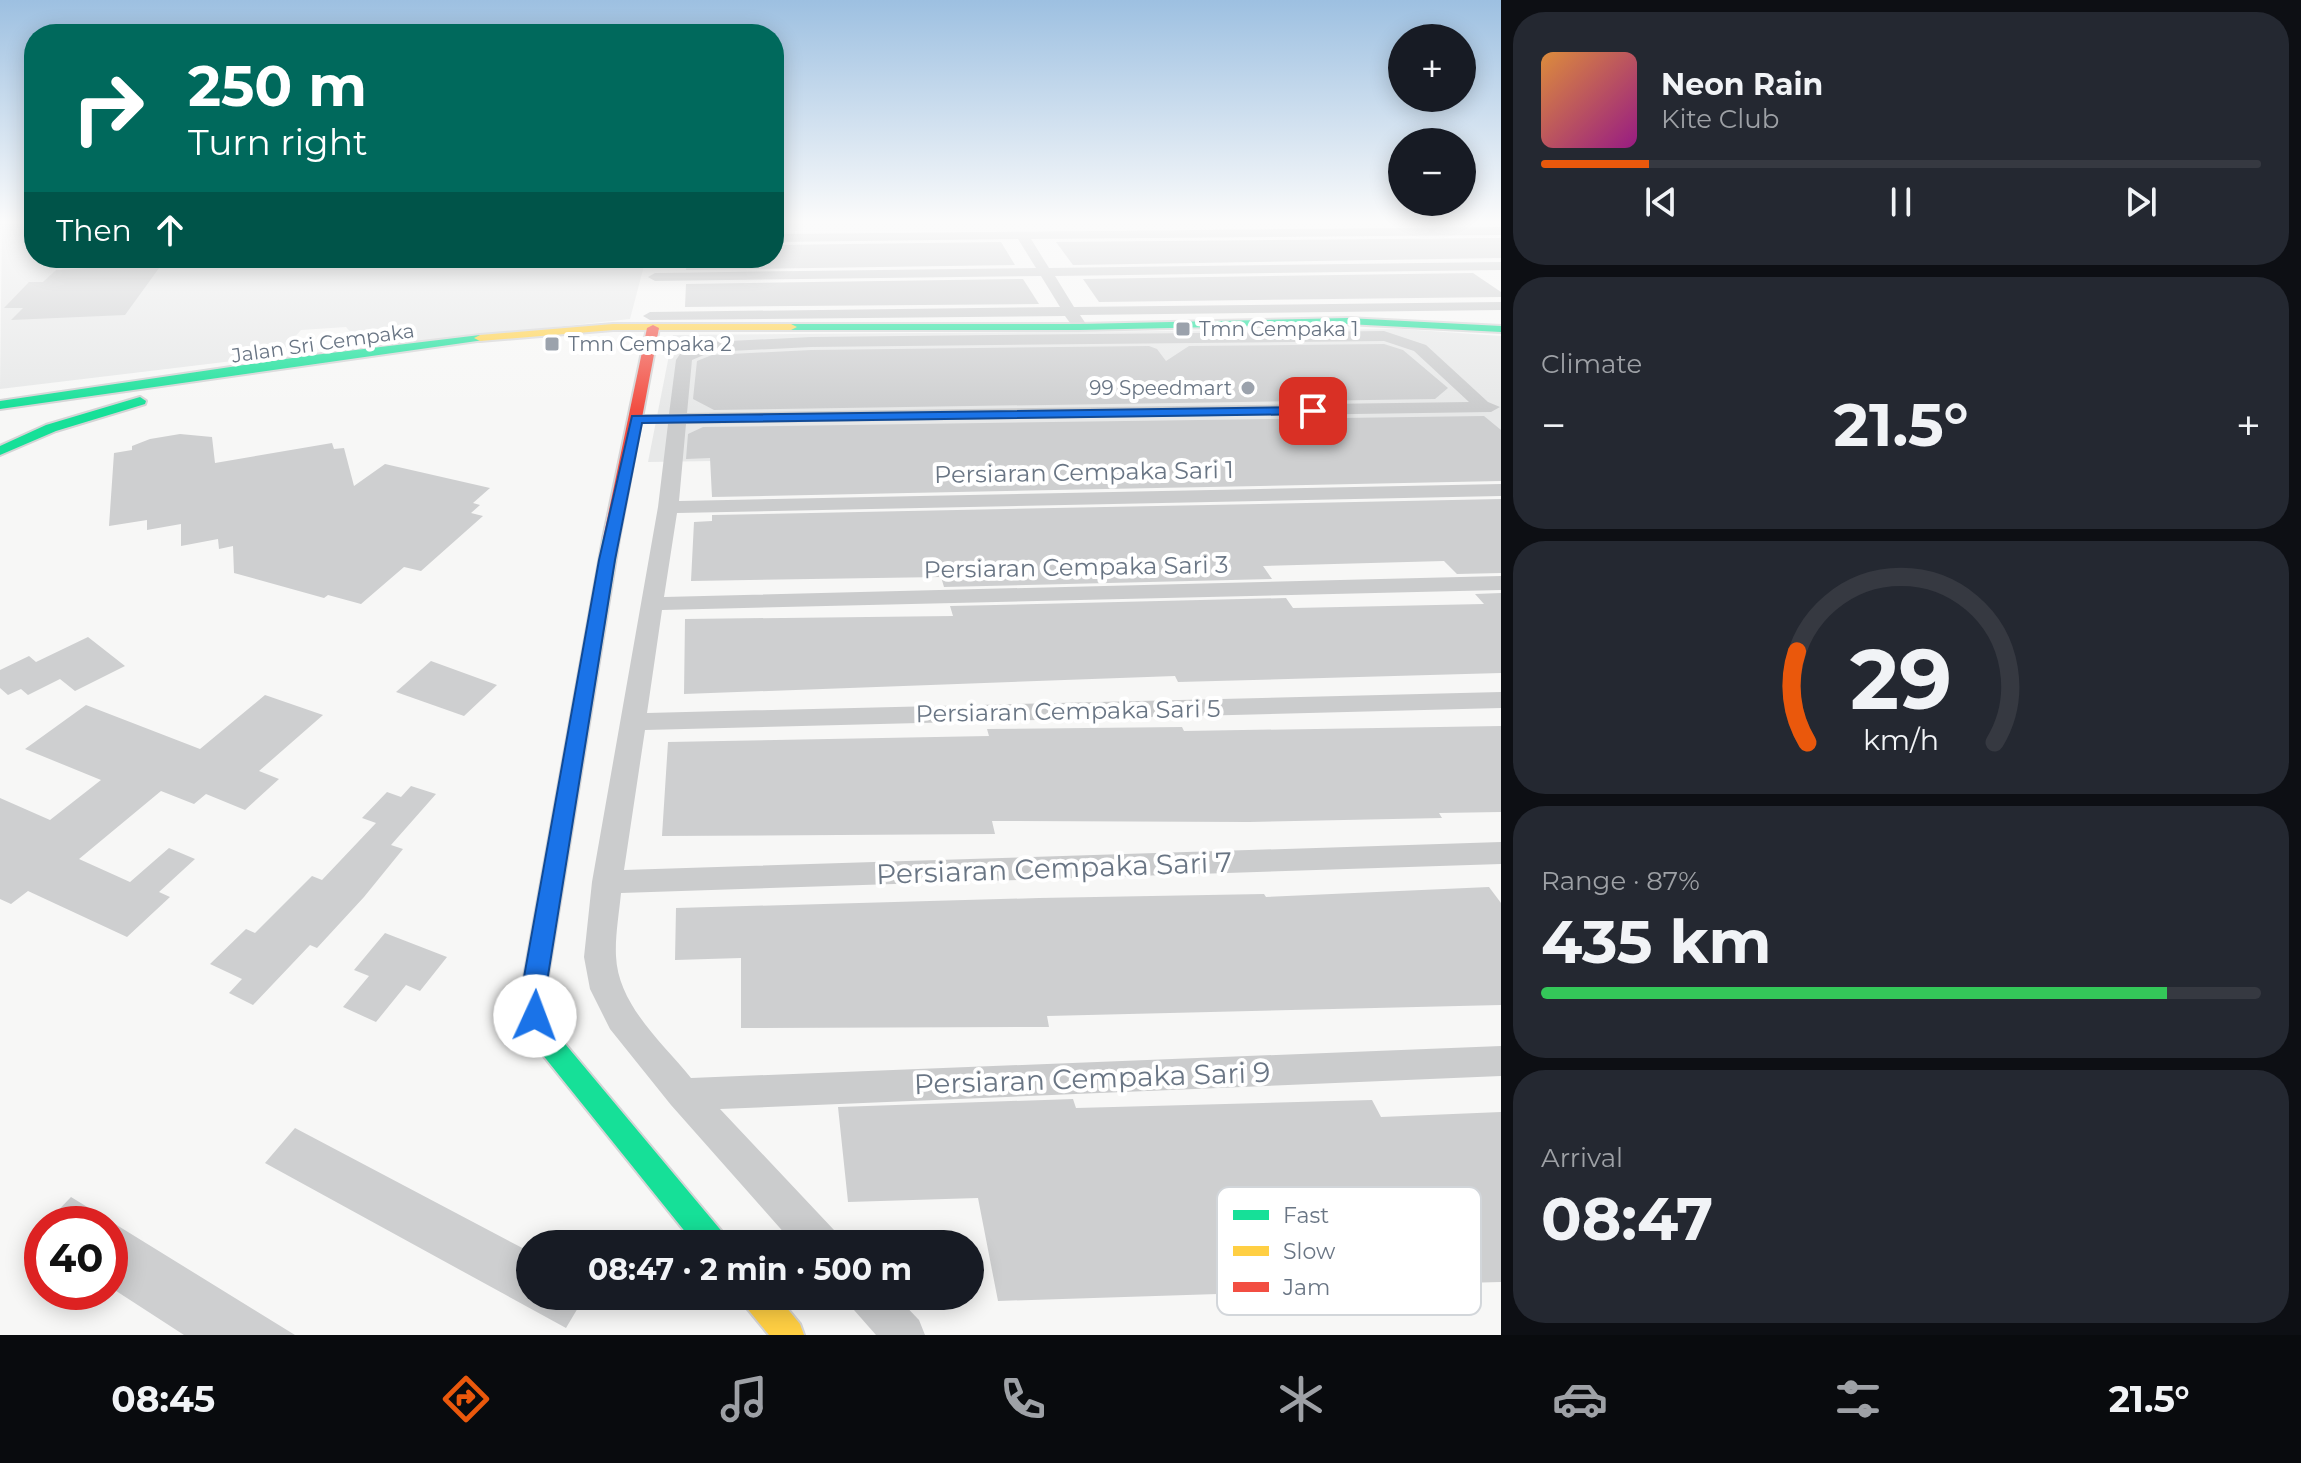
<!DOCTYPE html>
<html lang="en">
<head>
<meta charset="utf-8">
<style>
  body { margin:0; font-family:Montserrat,sans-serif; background:#242831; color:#f1f3f6; height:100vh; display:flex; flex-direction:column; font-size:30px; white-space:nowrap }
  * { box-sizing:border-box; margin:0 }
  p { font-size:26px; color:#9ea1a6 }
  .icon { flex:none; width:44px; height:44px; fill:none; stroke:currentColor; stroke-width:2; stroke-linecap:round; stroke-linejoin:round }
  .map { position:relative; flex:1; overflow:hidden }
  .details { display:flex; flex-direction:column; gap:12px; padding:12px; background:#0d0f14; width:800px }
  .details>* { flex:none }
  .guide { position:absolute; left:24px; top:24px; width:760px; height:244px; border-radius:32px; box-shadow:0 4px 20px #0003; background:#00695c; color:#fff; overflow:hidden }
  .fabs { position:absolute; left:1388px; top:24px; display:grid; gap:16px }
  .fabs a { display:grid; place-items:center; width:88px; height:88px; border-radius:50%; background:#171b24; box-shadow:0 4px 20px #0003; font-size:40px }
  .speed { position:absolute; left:24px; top:1206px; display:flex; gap:16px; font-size:40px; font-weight:700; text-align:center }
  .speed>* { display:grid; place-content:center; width:104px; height:104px; border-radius:50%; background:#171b24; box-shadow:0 4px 20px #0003; line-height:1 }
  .speed .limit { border:12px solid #d22; background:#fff; color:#111 }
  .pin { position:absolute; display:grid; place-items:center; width:68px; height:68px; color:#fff; margin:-34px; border-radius:16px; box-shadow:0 4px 12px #0006 }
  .me { position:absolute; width:88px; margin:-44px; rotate:2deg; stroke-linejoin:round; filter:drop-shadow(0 0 6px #0008) }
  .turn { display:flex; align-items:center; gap:28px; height:168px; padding:0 32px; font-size:36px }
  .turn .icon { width:104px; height:104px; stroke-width:2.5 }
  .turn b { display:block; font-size:56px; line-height:68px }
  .then { display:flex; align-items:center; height:76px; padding:0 32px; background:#0003; gap:16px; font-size:30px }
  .big { font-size:60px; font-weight:700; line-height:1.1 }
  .details .card { flex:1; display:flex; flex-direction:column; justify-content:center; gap:12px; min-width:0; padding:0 28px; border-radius:32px; background:#242831 }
  .details .dial { align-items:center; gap:0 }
  .dial svg { height:208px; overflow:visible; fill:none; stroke:#363941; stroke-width:7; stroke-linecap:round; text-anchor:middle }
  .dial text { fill:#f1f3f6; stroke:none }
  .song { display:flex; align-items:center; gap:24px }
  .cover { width:96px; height:96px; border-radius:12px; background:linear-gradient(135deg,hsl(30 70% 55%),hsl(310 70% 35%)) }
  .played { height:8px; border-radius:4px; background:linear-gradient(90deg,#ea580c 15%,#363941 15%) }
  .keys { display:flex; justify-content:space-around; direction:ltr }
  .heat { display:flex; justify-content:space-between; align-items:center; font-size:44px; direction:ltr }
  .charge { height:12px; border-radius:6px; background:linear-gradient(90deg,#34c759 87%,#363941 0) }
  .trip { position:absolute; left:516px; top:1230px; width:468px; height:80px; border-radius:40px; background:#171b24; box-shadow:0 4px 20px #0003; font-weight:700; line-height:80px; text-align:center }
  .dock { display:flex; height:128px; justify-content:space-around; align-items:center; background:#090b0e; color:#9ea1a6 }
  .dock .icon { width:56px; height:56px }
  .dock .on { color:#ea580c }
  .dock b { font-size:36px; color:#f1f3f6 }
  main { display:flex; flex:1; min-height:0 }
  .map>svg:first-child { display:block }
  .built { fill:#e7e8e8 }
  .building { fill:#cecfd0 }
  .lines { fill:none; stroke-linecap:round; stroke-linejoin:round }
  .fast-casing { stroke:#d4d4d5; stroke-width:4 }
  .slow-casing { stroke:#d4d4d5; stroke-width:4 }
  .jam-casing { stroke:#d4d4d5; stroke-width:4 }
  .street { fill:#cbcccd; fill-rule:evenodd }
  .fast { fill:#16e098; fill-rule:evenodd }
  .slow { fill:#ffcf43; fill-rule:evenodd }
  .jam { fill:#f24e42; fill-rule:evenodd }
  .route { fill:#1a73e8; stroke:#114b97; stroke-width:2 }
  .poi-dot { fill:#9ba2ac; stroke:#fff; stroke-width:3 }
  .labels { text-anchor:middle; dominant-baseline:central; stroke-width:8; stroke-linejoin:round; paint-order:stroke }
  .far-poi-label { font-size:20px; fill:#697584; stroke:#fff; text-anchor:start }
  .far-street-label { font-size:20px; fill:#697584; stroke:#fff }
  .street-label { font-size:24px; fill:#697584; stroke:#fff }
  .near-street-label { font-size:28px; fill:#697584; stroke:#fff }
  .key { fill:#fff; stroke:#d2d6da; stroke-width:2 }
  .key-label { font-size:22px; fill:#697584 }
</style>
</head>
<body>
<main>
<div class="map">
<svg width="1501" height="1335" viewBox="0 0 1501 1335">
  <rect width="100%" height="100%" fill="#f7f7f6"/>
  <g class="built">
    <path d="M2,223H34V258H646L630,319L405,343L358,341L346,327L301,330L286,347L259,358L0,389Z"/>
    <path d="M1402,329L1501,336V449L648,462L673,335Z"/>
  </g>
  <g class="building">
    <path d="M1501,238V258L1073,265L1056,242Z"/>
    <path d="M1001,242L1015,265L686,270L687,258H774V245Z"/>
    <path d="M162,264L125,315L11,320L23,308H4L29,282H43L56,270Z"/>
    <path d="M1473,273L1501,292V297L1099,302L1083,279Z"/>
    <path d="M1023,279L1039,304L685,307L686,284Z"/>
    <path d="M1384,344L1403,350L1448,388L1435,399L714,410L693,399L697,361L712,355L811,350L1149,346L1157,349L1166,361L1189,346Z"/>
    <path d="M1484,416L1501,430V481L712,497L710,458L686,459L688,434L703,427Z"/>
    <path d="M180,434L212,437L215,463L332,443L334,449L344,448L354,486L385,464L490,488L473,503L480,505L471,513L483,516L421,571L404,567L361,604L328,595L324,598L234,573L233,546L219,549L218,539L181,546V524L147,530V520L109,526L114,453L132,450V446L150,439Z"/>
    <path d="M1501,499V573L1457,574L1444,561L1263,566L1272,579L944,587L941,577L691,581L694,522L712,521V515Z"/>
    <path d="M1501,593V673L1178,682L1175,676L684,694L685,619L953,616L950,606L1286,598L1293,608L1484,604L1475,594Z"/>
    <path d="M88,637L125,666L75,691L60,679L28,695L21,689L8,695L0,688V670L29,656L36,662Z"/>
    <path d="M431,661L497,685L464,716L396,692Z"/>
    <path d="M265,695L323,715L259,771L279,779L245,810L206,794L194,804L161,791L79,859L130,882L169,848L195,859L159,892L170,897L127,937L28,891L11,904L0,899V798L50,820L101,780L25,749L86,705L200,749Z"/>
    <path d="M1501,726V812L1439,813L1442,818L1249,822L992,821L995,834L662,836L668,742L989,736L987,729L1182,727L1184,731Z"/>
    <path d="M411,786L436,794L391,845L403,849L364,897L317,948L310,945L253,1005L229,993L242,979L210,964L246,929L255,933L312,876L322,880L376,823L362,818L387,792L401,797Z"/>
    <path d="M1489,887L1501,903V1005L1047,1016L1049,1027L741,1028V958L675,960L676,908L1039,898L1264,894L1266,897Z"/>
    <path d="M385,933L447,957L420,991L406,985L376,1022L343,1007L369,976L354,970Z"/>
    <path d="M1073,1099L1076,1108L1372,1100L1381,1117L1501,1112V1282L1463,1283L1464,1286L998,1301L978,1198L848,1202L838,1107Z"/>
    <path d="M295,1128L530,1252V1296H585L566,1328L265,1163Z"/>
    <path d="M71,1197L115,1224L295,1335H184L110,1287V1224H45Z"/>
  </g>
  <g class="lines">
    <defs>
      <g id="fast">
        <path d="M1347,318L1501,326V332L1347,324L1080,330H791L785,327L791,324H1080Z"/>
        <path d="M480,335L486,338L484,340L0,409V401L306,356Z"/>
        <path d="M140,397L146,401L145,404L56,431L0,455V446L46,425Z"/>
        <path d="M611,534L619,539L546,988L547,1016L556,1033L724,1234L729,1244H695L538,1049L523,1016L522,988L603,539Z"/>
      </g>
      <g id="slow">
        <path d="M613,324H791L797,327L791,330H613L480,341L474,338L480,335Z"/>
        <path d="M742,1296H777L800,1324L804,1335H769L746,1307Z"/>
      </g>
      <path id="jam" d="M653,325L659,328L619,539L611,544L603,539L647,328Z"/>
    </defs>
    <use href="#fast" class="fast-casing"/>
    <use href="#slow" class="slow-casing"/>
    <use href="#jam" class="jam-casing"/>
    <g class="street">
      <path d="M1501,227V235L1031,239L1049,268L1501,262V270L1055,276L1074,307L1501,302V310L1080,315L1086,324L1078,329L1073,327L1065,316L650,320L643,316L650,312L1060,307L1041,276L655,281L648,277L655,273L1036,268L1018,239L774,242V234Z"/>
      <path d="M1384,331L1426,345L1488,402L1500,407L1491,412L686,424L679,501L1501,484V496L677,513L664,597L1501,576V590L662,610L647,713L1501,692V708L645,730L624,870L1501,842V864L621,893C619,914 615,936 616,956C618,1005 662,1042 691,1078L1501,1046V1076L720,1109L834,1230L839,1244H794L671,1105L610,1029L590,989L584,957L592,882L658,507L668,424H637L628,419L637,414H669L676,360L682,351L710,342L811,337ZM1384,341L1414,351L1469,402L687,413L692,360L711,352L811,347Z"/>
      <path d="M848,1296H896L919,1320L925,1335H876L854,1310Z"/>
    </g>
    <use href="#fast" class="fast"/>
    <use href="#slow" class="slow"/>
    <use href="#jam" class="jam"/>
  </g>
  <linearGradient id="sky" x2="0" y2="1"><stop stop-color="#9dc0e1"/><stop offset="0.54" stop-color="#fbfbfb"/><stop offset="1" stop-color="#fbfbfb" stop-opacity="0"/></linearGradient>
  <rect width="1501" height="410" fill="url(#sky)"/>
  <path class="route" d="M1313,407L1320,411L1318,414L642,423L615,560L546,988L547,1016L543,1023L535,1027L526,1023L522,1016V988L599,560L632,416Z"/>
  <g class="poi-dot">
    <rect x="1175" y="321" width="16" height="16" rx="4"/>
    <rect x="544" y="336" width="16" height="16" rx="4"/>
    <circle cx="1248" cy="388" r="8"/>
  </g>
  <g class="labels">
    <g class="far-poi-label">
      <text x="1199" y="329">Tmn Cempaka 1</text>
      <text x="568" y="344">Tmn Cempaka 2</text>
      <text x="1232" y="388" text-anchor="end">99 Speedmart</text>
    </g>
    <g class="far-street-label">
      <text transform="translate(323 343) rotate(-8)">Jalan Sri Cempaka</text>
    </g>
    <g class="street-label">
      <text transform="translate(1084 472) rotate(-1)">Persiaran Cempaka Sari 1</text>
      <text transform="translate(1076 567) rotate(-1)">Persiaran Cempaka Sari 3</text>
      <text transform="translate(1068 711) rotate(-1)">Persiaran Cempaka Sari 5</text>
    </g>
    <g class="near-street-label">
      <text transform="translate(1054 868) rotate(-2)">Persiaran Cempaka Sari 7</text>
      <text transform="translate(1092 1078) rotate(-2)">Persiaran Cempaka Sari 9</text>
    </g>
  </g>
  <rect x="1217" y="1187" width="264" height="128" rx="12" class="key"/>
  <rect x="1233" y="1210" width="36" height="10" fill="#16e098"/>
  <rect x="1233" y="1246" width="36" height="10" fill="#ffcf43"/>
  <rect x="1233" y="1282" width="36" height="10" fill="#f24e42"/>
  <g class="key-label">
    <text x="1283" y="1223">Fast</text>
    <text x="1283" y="1259">Slow</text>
    <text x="1283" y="1295">Jam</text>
  </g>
</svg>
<div class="fabs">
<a>+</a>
<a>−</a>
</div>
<div class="speed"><div class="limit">40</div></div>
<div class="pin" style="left:1313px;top:411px;background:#d93025"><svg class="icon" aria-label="arrive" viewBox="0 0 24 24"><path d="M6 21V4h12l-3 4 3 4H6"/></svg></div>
<svg class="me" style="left:535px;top:1016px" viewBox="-20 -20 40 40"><circle r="19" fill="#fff"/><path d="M0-13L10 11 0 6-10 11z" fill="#1a73e8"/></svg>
<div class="trip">08:47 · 2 min · 500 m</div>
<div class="guide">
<div class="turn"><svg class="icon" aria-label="right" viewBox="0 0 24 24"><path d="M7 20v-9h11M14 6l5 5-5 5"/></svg><div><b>250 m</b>Turn right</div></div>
<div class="then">Then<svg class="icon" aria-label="ahead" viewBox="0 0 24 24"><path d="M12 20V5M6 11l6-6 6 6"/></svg></div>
</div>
</div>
<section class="details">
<div class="card">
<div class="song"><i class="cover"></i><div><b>Neon Rain</b><p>Kite Club</p></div></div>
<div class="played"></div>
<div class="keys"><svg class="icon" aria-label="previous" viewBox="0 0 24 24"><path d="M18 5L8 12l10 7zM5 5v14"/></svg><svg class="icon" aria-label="pause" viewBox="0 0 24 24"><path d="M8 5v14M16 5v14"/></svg><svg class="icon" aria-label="next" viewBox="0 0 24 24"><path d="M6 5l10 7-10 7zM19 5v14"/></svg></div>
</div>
<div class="card"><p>Climate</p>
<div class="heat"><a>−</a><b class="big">21.5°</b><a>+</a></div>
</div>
<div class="card dial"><svg viewBox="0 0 100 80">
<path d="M14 69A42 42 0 1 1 86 69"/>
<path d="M14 69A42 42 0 0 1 10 34" stroke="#ea580c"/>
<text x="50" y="56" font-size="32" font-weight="700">29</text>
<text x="50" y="72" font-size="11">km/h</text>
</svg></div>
<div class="card"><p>Range · 87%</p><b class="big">435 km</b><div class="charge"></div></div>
<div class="card"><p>Arrival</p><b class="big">08:47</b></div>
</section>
</main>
<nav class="dock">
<b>08:45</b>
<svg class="icon on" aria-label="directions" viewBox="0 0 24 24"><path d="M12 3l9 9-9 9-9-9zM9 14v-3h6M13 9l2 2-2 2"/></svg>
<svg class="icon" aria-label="music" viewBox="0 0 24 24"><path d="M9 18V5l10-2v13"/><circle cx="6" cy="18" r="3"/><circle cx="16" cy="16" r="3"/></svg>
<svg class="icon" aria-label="phone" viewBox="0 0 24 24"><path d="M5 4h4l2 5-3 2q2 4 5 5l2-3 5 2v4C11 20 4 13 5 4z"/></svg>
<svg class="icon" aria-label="climate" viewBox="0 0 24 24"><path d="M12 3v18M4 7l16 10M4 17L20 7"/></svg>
<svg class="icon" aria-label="car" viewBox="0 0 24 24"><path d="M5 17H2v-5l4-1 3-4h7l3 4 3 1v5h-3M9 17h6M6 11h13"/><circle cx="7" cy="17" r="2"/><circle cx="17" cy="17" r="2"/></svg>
<svg class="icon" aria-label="filters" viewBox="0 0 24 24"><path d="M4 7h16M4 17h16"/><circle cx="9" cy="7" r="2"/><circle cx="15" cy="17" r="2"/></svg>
<b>21.5°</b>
</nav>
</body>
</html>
